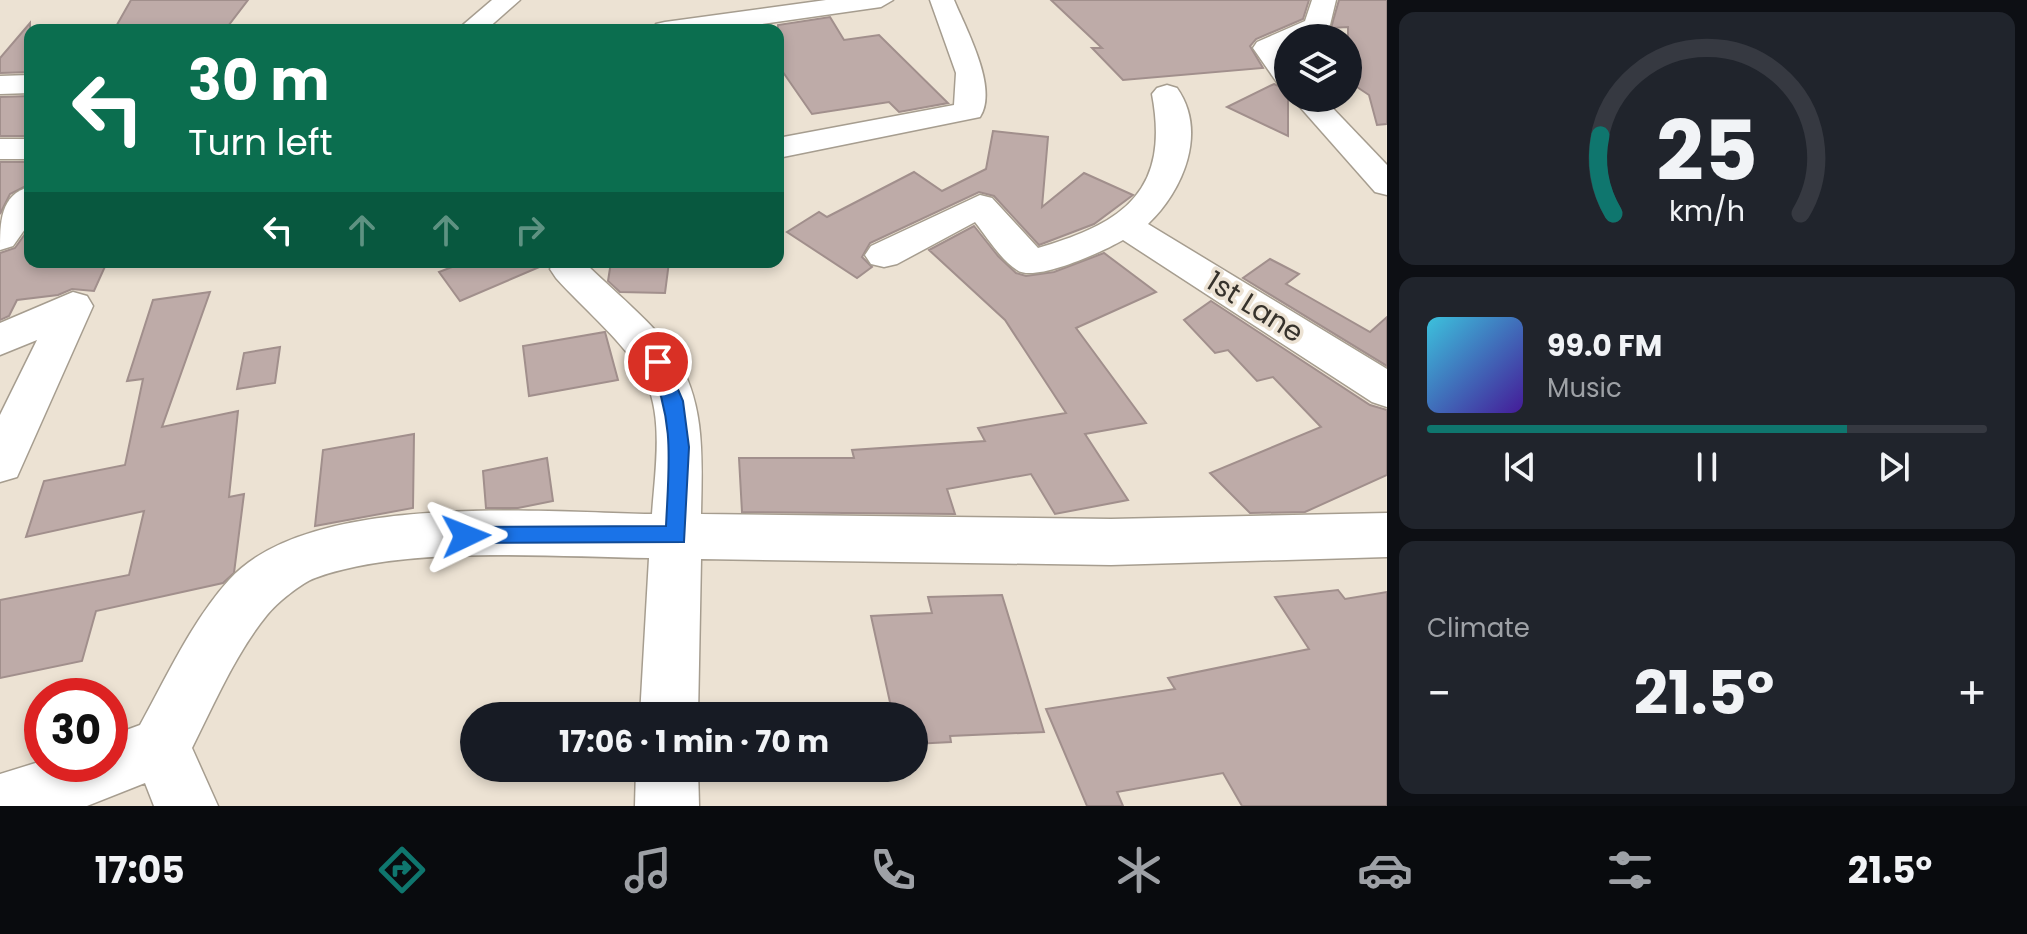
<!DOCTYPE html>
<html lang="en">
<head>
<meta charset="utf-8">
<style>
  body { margin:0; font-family:Poppins,sans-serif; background:#20242c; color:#f1f3f6; height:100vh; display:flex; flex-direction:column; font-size:30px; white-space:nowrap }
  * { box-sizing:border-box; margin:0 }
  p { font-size:26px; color:#9ea1a6 }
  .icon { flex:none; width:44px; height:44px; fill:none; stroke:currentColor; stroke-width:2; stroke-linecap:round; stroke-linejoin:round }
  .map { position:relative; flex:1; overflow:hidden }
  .panel { display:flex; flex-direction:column; gap:12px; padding:12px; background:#0d0f14; width:640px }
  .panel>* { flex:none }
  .hud { position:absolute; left:24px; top:24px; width:760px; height:244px; border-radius:16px; box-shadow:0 4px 12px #0003; background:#0b6e4f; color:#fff; overflow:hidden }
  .tools { position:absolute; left:1274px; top:24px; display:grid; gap:16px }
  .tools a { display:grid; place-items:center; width:88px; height:88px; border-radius:50%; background:#171b24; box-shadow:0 4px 12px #0003; font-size:40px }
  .speed { position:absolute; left:24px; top:678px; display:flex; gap:16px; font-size:40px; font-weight:700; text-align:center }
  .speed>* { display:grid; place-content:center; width:104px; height:104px; border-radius:50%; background:#171b24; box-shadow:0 4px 12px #0003; line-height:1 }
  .speed .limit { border:12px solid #d22; background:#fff; color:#111 }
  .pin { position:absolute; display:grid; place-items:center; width:68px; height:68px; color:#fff; margin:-34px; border:4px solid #fff; border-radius:50%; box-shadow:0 2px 8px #0007 }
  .me { position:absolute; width:88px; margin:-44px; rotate:88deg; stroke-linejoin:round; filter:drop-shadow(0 0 6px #0008) }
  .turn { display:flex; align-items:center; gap:28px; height:168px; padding:0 32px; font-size:36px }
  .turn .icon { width:104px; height:104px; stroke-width:2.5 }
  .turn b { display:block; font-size:56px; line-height:68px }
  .lanes { display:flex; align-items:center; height:76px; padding:0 32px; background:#0003; justify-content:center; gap:40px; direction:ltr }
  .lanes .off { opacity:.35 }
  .big { font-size:60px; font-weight:700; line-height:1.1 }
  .panel .tile { flex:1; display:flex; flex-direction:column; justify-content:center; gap:12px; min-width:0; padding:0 28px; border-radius:16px; background:#20242c }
  .panel .dial { align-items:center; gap:0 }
  .dial svg { height:208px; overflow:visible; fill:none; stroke:#363941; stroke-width:7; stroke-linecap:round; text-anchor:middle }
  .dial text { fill:#f1f3f6; stroke:none }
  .song { display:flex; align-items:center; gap:24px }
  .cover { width:96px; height:96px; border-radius:12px; background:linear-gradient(135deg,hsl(190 70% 55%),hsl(260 70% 35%)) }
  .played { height:8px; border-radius:4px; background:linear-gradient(90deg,#0f766e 75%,#363941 75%) }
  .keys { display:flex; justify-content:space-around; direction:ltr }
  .heat { display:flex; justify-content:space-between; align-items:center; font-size:44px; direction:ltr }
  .trip { position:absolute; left:460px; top:702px; width:468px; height:80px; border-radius:40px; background:#171b24; box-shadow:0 4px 12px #0003; font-weight:700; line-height:80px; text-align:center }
  .tabs { display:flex; height:128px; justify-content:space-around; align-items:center; background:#090b0e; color:#9ea1a6 }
  .tabs .icon { width:56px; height:56px }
  .tabs .selected { color:#0f766e }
  .tabs b { font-size:36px; color:#f1f3f6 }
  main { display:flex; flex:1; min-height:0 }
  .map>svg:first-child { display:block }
  .building { fill:#beaba8; stroke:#a18f8c; stroke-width:2 }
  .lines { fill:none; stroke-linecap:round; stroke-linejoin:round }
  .minor-casing { stroke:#a69d8f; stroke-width:3 }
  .minor { fill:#fff; fill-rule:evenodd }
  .route { fill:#1a73e8; stroke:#114b97; stroke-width:2 }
  .labels { text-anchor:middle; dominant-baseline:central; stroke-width:7; stroke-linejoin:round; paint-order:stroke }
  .street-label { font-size:28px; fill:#36322c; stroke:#ece2d3 }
</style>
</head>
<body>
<main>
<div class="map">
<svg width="1387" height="806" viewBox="0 0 1387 806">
  <rect width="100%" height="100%" fill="#ece2d3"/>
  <g class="building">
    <path d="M131,0H248L225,30H114Z"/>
    <path d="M1051,0H1309L1303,19L1256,39L1250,46L1263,68L1123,80L1092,48H1102Z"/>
    <path d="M1339,0H1387V124L1377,125L1369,95L1348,81V27L1331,28Z"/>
    <path d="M830,17L844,40L879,35L948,103L899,112L889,102L812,114L778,65V25Z"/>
    <path d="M30,23V72L0,73V58Z"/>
    <path d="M1274,84L1288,90V136L1227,107Z"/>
    <path d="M30,96V136H0V97Z"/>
    <path d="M993,131L1048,137L1042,207L1084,173L1133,195L1094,224L1039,245L994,196L979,192L870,243L862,257L872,267L857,278L787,232L819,212L827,217L914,172L942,191L986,169Z"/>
    <path d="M0,162H30V184L10,194L0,214Z"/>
    <path d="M974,226L998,256L1016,273L1026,276L1054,272L1104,253L1156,292L1076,328L1146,423L1085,434L1128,500L1055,514L1031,474L947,489L955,514L742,512L739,458H854L852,450L985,441L978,428L1066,413L1005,320L929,250Z"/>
    <path d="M30,227V264L107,262L94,291L72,289L58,295L17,300L9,316L0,320V253L15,248Z"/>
    <path d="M1270,259L1299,274L1286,284L1370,332L1387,317V366L1243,278Z"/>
    <path d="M465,262H551L460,301L439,272Z"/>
    <path d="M611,262H669L665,293L620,292L608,281Z"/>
    <path d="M210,292L162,427L238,411L229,497L244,494L234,573L223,583L96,611L82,661L0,678V600L129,575L144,511L26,537L44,481L125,465L143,379L127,381L153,300Z"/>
    <path d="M1211,301L1370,405L1387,410V475L1305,512L1250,513L1210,473L1321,427L1273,377L1257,381L1228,350L1215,353L1184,320Z"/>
    <path d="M605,332L618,380L529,396L523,346Z"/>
    <path d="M280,347L275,383L237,389L244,353Z"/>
    <path d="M414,434L413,508L315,526L323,450Z"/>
    <path d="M547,458L553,501L518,508H486L483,471Z"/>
    <path d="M1338,590L1345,599L1387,592V806H1242L1223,773L1117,792L1123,806H1087L1046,709L1175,689L1168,678L1309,649L1275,597Z"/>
    <path d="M1002,595L1044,732L950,736L951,742L914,744V716H893L871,616L932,613L928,597Z"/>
  </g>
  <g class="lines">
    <defs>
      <g id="minor">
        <path d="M492,0H520L486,30H457Z"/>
        <path d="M826,0H893L881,7L721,30H652L656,24L665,22Z"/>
        <path d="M930,0H954C966,29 999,89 980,117L778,158V138L954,105L956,73Z"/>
        <path d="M1312,0H1336L1330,25L1310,38H1288V48L1283,51L1288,58V87L1278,84L1253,48L1257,42L1305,21Z"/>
        <path d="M30,75V93L0,94V76Z"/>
        <path d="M1167,85L1177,88C1208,132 1183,191 1148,224L1387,369V407L1372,402L1123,240C1104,251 1035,283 1017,270C1001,260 987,237 975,222L897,264L884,267L871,264L865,255L871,246L980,195L992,198L1038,248C1125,223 1170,190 1152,94L1157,88Z"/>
        <path d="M1292,98H1323L1387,165V195L1375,192Z"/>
        <rect x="0" y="139" width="30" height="20"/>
        <path d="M30,187V222L13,246L0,250C0,223 0,194 30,187Z"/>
        <path d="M555,262H584C610,288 656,325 674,354C706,402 702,459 701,514L1111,519L1387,513V557L1111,565L701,559L698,716H640L649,558C552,557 405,545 315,578C301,583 277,603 267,615C236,653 214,704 192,748L218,806H154L145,783L87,806H0V774L42,761V764H110V736L140,725C167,676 192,621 229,580C309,491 541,512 652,514C655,469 666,408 639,369C617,336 582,307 556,278L550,269Z"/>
        <path d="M73,292L87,296L93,306L17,477L0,482V415L37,340L0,355V323Z"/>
        <path d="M636,768H698L699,806H635Z"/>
      </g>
    </defs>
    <use href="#minor" class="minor-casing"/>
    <use href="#minor" class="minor"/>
  </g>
  <path class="route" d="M658,356L664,357L683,401L689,447L684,542L458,543L455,536L458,529L466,527L666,526C669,461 675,423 649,362Z"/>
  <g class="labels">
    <g class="street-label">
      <text transform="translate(1255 307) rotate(32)">1st Lane</text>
    </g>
  </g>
</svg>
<div class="tools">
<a><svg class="icon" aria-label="layers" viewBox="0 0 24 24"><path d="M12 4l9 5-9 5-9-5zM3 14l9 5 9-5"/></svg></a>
</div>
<div class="speed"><div class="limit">30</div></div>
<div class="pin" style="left:658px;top:362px;background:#d93025"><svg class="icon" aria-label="arrive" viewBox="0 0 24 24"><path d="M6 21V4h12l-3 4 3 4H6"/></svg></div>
<svg class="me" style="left:466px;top:536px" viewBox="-20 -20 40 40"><path d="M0-17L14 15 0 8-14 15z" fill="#1a73e8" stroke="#fff" stroke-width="4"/></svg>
<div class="trip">17:06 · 1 min · 70 m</div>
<div class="hud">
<div class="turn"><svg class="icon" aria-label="left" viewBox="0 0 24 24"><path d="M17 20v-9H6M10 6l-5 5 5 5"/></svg><div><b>30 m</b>Turn left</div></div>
<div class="lanes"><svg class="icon" aria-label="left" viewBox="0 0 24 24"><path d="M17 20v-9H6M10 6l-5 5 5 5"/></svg><svg class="icon off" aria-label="ahead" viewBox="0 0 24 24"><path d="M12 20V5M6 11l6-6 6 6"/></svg><svg class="icon off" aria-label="ahead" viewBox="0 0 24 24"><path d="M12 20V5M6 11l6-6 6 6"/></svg><svg class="icon off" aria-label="right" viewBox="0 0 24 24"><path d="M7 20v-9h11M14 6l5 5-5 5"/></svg></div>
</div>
</div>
<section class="panel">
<div class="tile dial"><svg viewBox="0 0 100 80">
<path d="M14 69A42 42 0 1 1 86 69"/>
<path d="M14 69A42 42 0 0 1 9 39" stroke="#0f766e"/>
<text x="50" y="56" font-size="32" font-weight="700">25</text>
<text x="50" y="72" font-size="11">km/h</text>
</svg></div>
<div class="tile">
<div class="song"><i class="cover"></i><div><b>99.0 FM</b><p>Music</p></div></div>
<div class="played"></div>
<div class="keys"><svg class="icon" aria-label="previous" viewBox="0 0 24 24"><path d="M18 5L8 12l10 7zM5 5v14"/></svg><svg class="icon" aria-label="pause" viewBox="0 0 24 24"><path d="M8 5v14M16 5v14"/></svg><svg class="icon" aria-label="next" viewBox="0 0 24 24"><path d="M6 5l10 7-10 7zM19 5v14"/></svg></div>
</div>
<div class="tile"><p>Climate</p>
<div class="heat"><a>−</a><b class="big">21.5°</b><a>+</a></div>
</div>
</section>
</main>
<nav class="tabs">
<b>17:05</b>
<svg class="icon selected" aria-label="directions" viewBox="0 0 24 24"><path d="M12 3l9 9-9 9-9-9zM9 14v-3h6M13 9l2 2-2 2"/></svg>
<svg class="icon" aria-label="music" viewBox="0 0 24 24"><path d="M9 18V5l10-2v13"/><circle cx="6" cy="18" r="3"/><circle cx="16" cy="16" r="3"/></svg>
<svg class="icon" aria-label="phone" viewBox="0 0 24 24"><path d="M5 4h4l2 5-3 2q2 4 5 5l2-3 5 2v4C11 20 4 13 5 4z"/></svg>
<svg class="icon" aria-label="climate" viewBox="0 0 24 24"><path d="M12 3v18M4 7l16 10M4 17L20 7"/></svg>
<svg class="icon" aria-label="car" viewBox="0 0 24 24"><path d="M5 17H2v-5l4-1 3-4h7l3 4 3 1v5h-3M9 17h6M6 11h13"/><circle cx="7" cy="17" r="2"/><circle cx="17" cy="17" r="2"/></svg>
<svg class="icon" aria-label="filters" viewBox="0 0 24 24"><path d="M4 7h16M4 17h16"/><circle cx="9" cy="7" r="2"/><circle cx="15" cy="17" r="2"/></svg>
<b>21.5°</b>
</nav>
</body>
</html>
